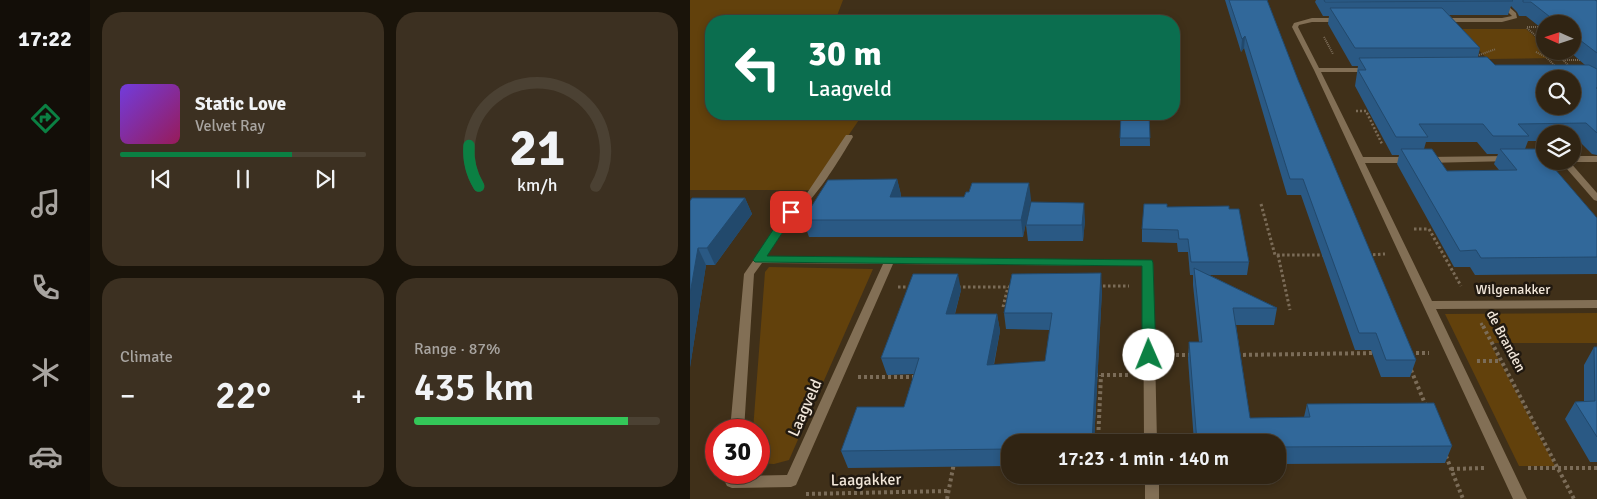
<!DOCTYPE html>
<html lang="en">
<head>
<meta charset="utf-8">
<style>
  body { margin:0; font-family:Signika,sans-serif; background:#3c3021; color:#f1f3f6; height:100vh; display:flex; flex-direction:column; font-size:19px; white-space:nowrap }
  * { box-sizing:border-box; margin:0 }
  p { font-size:16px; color:#a8a4a0 }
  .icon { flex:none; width:28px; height:28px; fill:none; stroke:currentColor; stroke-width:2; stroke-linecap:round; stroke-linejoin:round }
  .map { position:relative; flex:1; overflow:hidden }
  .drawer { display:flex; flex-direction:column; gap:12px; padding:12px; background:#1a140a; width:600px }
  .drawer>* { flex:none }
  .hud { position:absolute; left:15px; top:15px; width:475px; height:105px; border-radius:20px; box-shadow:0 2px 8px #0003,0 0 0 1px #4b4133; background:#0b6e4f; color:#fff; overflow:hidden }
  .needle { width:32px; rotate:273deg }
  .tools { position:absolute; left:846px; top:15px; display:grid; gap:10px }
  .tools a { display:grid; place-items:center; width:45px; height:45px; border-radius:50%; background:#302413; box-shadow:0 2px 8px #0003,0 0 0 1px #4b4133; font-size:25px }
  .speed { position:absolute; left:15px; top:419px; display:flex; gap:10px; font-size:25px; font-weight:700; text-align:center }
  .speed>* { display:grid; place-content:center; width:65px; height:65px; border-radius:50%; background:#302413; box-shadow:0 2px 8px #0003,0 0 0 1px #4b4133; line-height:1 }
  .speed .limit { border:8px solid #d22; background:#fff; color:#111 }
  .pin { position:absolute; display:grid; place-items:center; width:42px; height:42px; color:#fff; margin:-21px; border-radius:10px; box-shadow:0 2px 8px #0006 }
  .me { position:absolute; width:55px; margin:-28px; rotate:359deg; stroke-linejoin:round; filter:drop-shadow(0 0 4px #0008) }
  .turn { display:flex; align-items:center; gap:18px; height:105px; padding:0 20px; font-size:22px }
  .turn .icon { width:65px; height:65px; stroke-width:2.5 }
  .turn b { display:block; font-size:35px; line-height:42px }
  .big { font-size:38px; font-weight:600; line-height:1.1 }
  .drawer .card { flex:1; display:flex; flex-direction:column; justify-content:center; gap:8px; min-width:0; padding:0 18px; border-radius:20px; background:#3c3021 }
  .drawer .dial { align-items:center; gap:0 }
  .dial svg { height:130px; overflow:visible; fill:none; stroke:#4b4133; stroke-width:7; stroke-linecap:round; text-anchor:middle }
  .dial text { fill:#f1f3f6; stroke:none }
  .song { display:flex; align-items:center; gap:15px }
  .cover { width:60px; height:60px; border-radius:8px; background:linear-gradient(135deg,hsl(260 70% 55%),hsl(330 70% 35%)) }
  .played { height:5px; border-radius:2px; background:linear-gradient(90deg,#0b8043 70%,#4b4133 70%) }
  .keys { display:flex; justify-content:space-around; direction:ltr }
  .heat { display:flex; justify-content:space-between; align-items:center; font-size:28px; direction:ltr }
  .charge { height:8px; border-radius:4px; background:linear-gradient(90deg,#34c759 87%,#4b4133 0) }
  .drawer .tiles { flex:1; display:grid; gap:12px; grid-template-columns:repeat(2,1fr) }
  .trip { position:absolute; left:311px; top:434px; width:285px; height:50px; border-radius:20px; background:#302413; box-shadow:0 2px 8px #0003,0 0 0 1px #4b4133; font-weight:600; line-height:50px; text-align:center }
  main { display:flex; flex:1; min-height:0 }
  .menu { display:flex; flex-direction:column; width:90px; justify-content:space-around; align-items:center; background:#130e08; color:#a8a4a0 }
  .menu .icon { width:35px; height:35px }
  .menu .active { color:#0b8043 }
  .menu b { font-size:22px; color:#f1f3f6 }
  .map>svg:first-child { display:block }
  .green { fill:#62410c }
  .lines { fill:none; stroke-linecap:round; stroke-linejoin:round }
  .path-far3 { stroke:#7b6c58; stroke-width:2; stroke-dasharray:1 1; stroke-linecap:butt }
  .path-far2 { stroke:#7b6c58; stroke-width:2.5; stroke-dasharray:2 2; stroke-linecap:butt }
  .path-far1 { stroke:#7b6c58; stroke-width:3; stroke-dasharray:2.5 2.5; stroke-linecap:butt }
  .path { stroke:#7b6c58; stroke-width:4; stroke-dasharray:3 3; stroke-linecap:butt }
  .service { fill:#826f55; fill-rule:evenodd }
  .minor { fill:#826f55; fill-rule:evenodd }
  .wall { fill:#2a5984; fill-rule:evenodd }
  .shaded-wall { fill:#22496c }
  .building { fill:#31689a; stroke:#22496c; fill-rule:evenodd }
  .route { fill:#0b8043; stroke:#07532c }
  .labels { text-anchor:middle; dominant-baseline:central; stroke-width:5; stroke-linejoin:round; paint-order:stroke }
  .street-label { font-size:14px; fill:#f2e7da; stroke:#211910 }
  .near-street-label { font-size:16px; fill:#f2e7da; stroke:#211910 }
</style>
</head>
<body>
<main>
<nav class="menu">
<b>17:22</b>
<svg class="icon active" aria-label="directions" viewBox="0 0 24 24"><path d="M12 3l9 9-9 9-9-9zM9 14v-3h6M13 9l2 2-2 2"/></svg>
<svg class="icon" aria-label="music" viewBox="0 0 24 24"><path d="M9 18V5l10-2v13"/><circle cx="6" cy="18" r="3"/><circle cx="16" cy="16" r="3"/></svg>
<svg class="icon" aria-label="phone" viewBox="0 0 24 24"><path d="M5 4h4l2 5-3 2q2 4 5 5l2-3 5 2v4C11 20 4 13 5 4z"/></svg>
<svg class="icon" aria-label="climate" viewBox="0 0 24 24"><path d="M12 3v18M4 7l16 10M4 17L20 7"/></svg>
<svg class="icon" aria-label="car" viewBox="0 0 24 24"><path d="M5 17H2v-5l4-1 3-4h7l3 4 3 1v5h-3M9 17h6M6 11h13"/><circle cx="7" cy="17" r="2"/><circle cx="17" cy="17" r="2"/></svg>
</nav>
<section class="drawer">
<div class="tiles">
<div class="card">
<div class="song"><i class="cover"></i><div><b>Static Love</b><p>Velvet Ray</p></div></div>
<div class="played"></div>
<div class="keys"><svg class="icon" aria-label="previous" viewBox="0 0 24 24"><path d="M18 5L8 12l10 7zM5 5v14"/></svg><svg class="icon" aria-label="pause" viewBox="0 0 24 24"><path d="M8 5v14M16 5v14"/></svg><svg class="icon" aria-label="next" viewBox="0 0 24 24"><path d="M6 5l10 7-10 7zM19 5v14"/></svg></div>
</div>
<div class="card dial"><svg viewBox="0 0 100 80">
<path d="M14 69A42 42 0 1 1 86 69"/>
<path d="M14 69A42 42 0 0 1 8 44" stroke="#0b8043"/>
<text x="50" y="56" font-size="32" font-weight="700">21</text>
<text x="50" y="72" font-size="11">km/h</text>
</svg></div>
<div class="card"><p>Climate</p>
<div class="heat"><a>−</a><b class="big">22°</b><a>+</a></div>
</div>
<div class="card"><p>Range · 87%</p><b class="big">435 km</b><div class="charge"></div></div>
</div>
</section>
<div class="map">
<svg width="907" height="499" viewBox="0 0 907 499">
  <rect width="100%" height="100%" fill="#403019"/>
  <g class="green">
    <path d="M0,0H153L145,21H21V114H173L121,190H0Z"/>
    <path d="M770,29H836L855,46V51H861L868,58L797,59Z"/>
    <path d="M79,267L183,269L99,460L84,464L69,463V430H63L75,272Z"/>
    <path d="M907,313V343H800L865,466H829L755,314Z"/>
  </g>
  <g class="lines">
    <g class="path-far3">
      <path d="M837,27H855"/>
      <path d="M837,28L855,44"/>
      <path d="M634,37L643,54"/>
      <path d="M864,51L881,68"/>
      <path d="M846,52L856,57L867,68"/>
      <path d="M789,55L806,49"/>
      <path d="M873,60H893"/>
    </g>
    <path class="path-far2" d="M666,111H676L692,144"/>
    <g class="path-far1">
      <path d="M571,204L585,255H635"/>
      <path d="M724,229H739L771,286"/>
      <path d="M588,255L600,310"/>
      <path d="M678,255L695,254"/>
      <path d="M408,286H439"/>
      <path d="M208,287H221"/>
      <path d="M268,287H321"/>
      <path d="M313,307L318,287"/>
      <path d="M791,323L793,327"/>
    </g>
    <g class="path">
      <path d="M793,326L884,499"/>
      <path d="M720,353H739"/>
      <path d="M480,355H501"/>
      <path d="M547,355L686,353"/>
      <path d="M787,361H811"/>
      <path d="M721,370L736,406"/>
      <path d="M405,375H439"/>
      <path d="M168,377H227"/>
      <path d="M408,442L411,375"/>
      <path d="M756,456L773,499"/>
      <path d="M838,468H907"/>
      <path d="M761,469L794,468"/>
      <path d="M116,494L258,491"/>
      <path d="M257,499L264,463"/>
    </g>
    <path class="service" d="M156,135H162L163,137C153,153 117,217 98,214L96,212L98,210L115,196Z"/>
    <g class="minor">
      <path d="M805,0H811L826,13L827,18L812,22H750L747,20L750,18H812L822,16Z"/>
      <path d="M622,18H651L654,20L651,22H622L609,25L608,27L629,68H680L683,70L680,72H631L673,157H722L726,160L722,163H675L742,301L907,300V308L746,309L837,499H823L624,70L602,27L604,23Z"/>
      <path d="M819,156L822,157V161L736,163L732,160L736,157Z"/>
      <rect x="882" y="156" width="25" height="6"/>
      <path d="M870,161H879L907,193V201L904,200Z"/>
      <path d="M101,209L106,212L76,257L462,261L463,263L467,442H454L453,266L203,264L106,485L101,487L42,488L37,486L35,482L36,472H50V476L97,475L193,264L72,263L64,274L54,430H40L54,274L98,210Z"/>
      <rect x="455" y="475" width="14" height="24"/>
    </g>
  </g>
  <g class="wall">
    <path d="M535,0H577L608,80L726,360L720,377H691L681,350H665L611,195H597L554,48L551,52Z"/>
    <path d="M626,0H907V155L902,154L889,141H882V134H855V141H838L835,149L907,218V274L785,275L780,267H764L707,164L709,155H702L665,86L668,66H662L638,24L639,16H633L625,2ZM821,6L827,12L829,16H836L855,31V24H882V51H879L895,65H805L788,57L790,48L759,15H818ZM736,142H787L797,154H808L804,164L809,170L757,171L734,149Z"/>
    <path d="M459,114L460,146H430V138Z"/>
    <path d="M207,179L211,195V197L341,199L333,237H119L113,220Z"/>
    <path d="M2,198H55L62,214L25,265H16L0,367Z"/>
    <path d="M539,209L559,262L557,275H519L587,308L584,325H546L560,418L614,417L617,404L762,446L755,463L588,464V442H504L498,359L499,342H509L503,285V275H500L498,252H488L487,243L452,242V229Z"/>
    <path d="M395,220L393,241H338L336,225Z"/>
    <path d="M271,290L265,314H307L310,331L304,365L355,361L360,330L316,329L314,313L412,290L404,442H320V466L158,468L151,451L214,407L224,374L197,375L191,358Z"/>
    <path d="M904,347H907V462H900L875,419L885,402L894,401V365Z"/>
  </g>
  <g class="shaded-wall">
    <path d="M555,36L554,48L551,52L552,39Z"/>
    <path d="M207,179L211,195L204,213L200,197Z"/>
    <path d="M339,183L341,199L333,237L331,220Z"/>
    <path d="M55,198L62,214L25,265L17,248Z"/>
    <path d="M394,203L395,220L393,241L392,225Z"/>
    <path d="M8,248L16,265L0,367V294Z"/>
    <path d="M411,273L412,290L404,442H402Z"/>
    <path d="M268,274L271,290L260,331L256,314Z"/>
    <path d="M307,314L310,331L300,382L297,365Z"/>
  </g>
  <g class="building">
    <path d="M539,0H577L608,80L726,360H696L686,333H669L613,179H600L555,36L552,39Z"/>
    <path d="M634,0H822L823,1L635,2Z"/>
    <path d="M833,0H905L907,1V53L882,34V24H869L841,2H833Z"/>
    <path d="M640,8H752L790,48H665Z"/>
    <path d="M797,57L805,65H899L907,69V88H906H907V133L896,123L828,124L839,136H803L793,124H729L738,137H706L668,70H676L669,58ZM855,79H882V106H855Z"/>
    <path d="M431,114H459L460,138H430Z"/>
    <path d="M711,149H742L757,171L827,170L810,149H847L855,158V161H858L907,218V257L791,258L786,250L770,251Z"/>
    <path d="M207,179L200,197H274L276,192H279L282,183H339L331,220H113L138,180Z"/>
    <path d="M2,198H55L17,248H8L0,294V201Z"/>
    <path d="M341,202L394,203L392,225H336Z"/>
    <path d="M454,204H477V207L539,206V209H549L559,262H501L498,239H489L488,230L452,229Z"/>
    <path d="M504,268L587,308H543L560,418L620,417L617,404L744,403L762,446L588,447V442H507L499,342H512Z"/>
    <path d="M411,273L402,442H320V449L151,451L167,407H214L229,358H191L223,274H268L256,314H307L297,365L355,361L362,313H314L322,274Z"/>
    <path d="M904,347H907V437L885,402L905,401Z"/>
  </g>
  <path class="route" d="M97,209H105L106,212L77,256L462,260L463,263L466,355L464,359H454L452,355V266L65,262L63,260Z"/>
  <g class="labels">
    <g class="street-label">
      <text x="823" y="289">Wilgenakker</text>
      <text transform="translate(816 341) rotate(62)">de Branden</text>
    </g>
    <g class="near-street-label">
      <text transform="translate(115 408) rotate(-66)">Laagveld</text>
      <text transform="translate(176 480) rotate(-1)">Laagakker</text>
    </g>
  </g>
</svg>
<div class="tools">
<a><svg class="needle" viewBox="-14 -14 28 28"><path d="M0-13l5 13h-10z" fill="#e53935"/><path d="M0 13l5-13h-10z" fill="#a8a4a0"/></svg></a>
<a><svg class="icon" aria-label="search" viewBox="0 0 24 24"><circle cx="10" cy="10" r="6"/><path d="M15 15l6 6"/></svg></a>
<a><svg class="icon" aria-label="layers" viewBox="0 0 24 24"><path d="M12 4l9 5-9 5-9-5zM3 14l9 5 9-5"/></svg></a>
</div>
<div class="speed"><div class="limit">30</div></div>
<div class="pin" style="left:101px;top:212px;background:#d93025"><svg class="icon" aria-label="arrive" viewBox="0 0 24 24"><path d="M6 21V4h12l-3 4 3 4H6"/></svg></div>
<svg class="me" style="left:459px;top:355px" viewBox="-20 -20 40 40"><circle r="19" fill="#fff"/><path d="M0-13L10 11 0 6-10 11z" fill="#0b8043"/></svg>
<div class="trip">17:23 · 1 min · 140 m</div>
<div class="hud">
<div class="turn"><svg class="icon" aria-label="left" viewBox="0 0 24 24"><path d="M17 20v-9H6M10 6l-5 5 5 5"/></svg><div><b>30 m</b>Laagveld</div></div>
</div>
</div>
</main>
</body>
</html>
